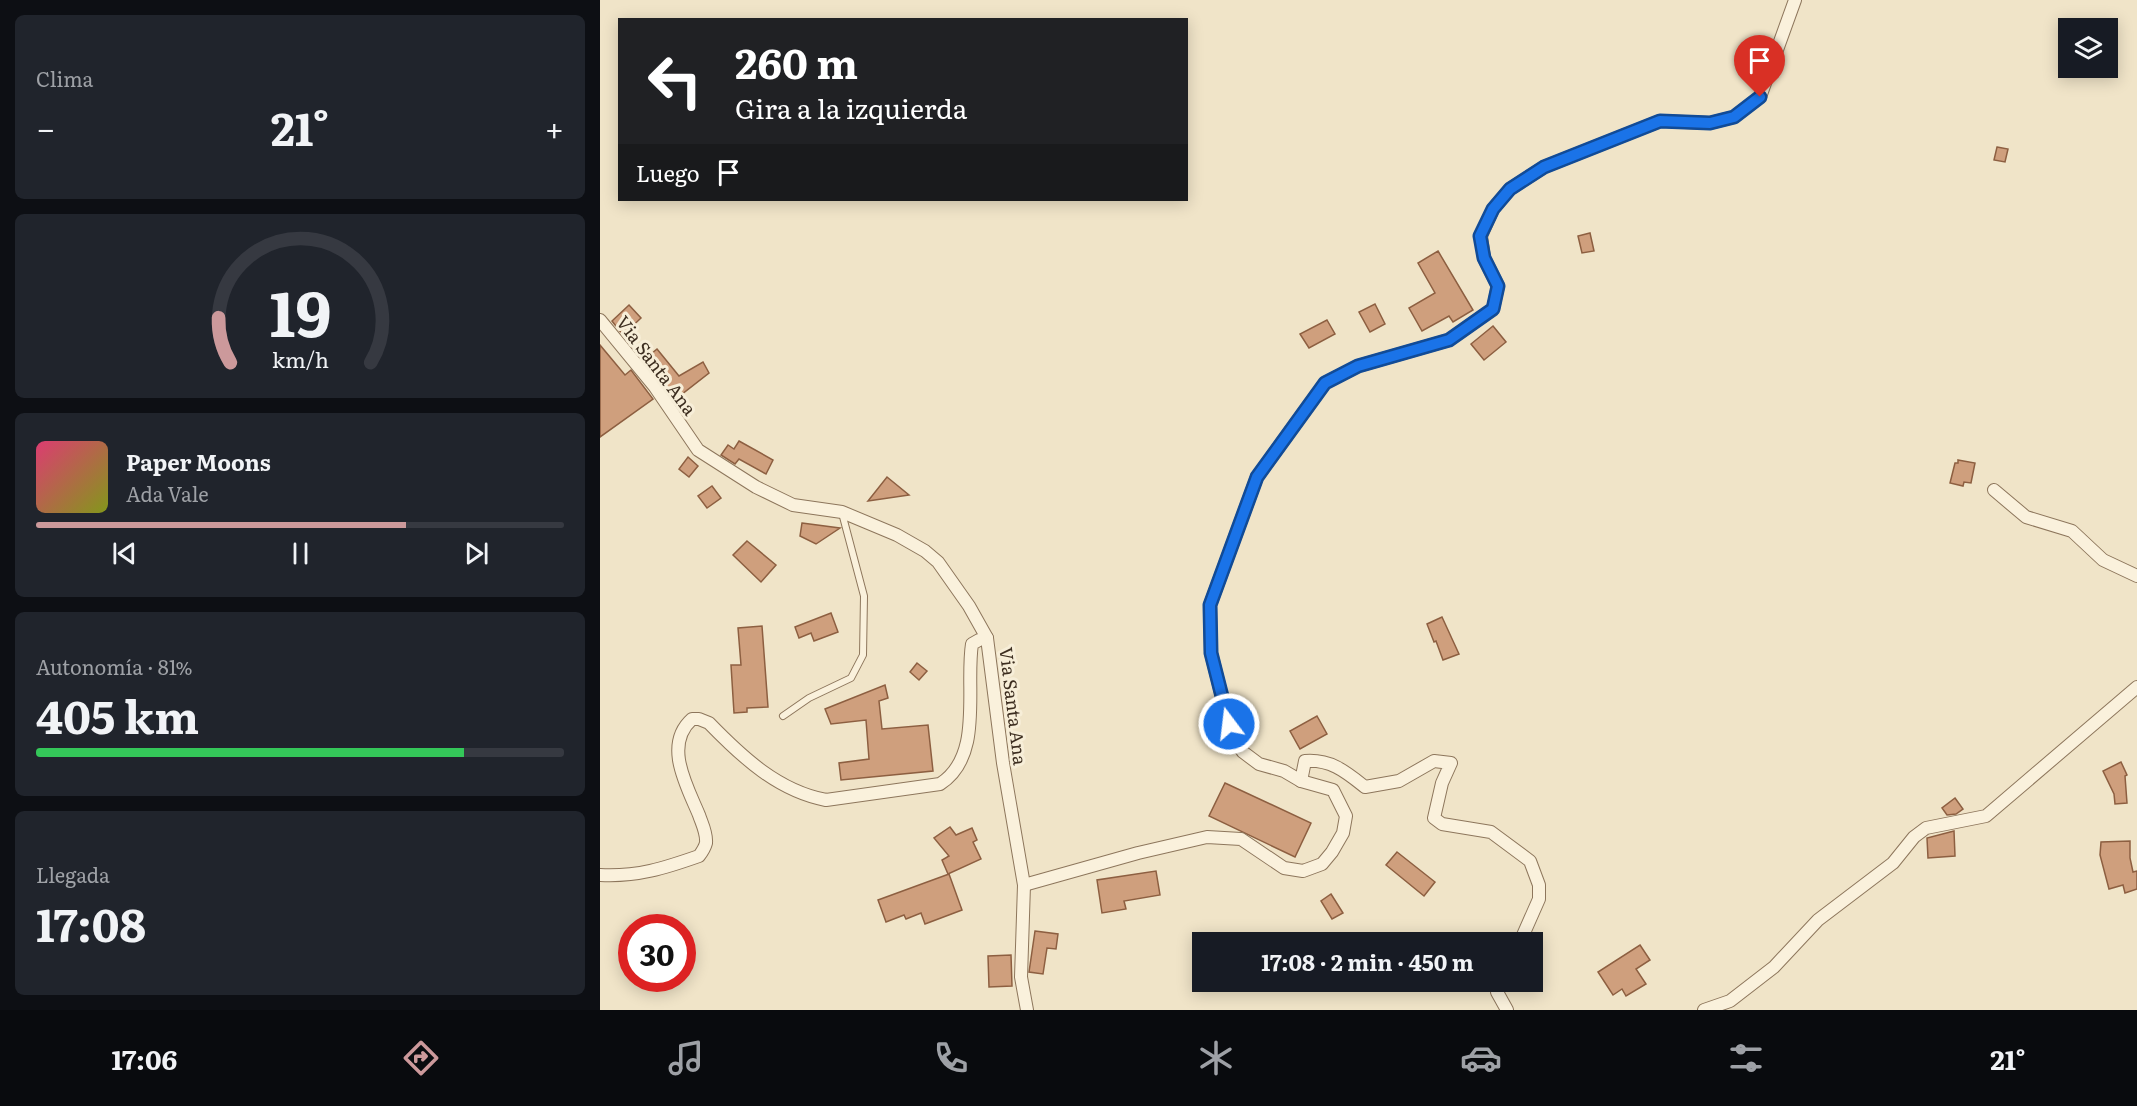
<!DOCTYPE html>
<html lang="es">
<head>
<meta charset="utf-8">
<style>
  body { margin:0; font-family:Literata,serif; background:#20242c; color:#f1f3f6; height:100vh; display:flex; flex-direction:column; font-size:22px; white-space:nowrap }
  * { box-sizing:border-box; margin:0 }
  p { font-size:20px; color:#9ea1a6 }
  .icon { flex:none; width:33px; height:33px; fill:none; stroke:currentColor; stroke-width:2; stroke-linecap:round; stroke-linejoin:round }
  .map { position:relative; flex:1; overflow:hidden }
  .drawer { display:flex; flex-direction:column; gap:15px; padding:15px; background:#0d0f14; width:600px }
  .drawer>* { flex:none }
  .banner { position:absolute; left:18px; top:18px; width:570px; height:183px; border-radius:0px; box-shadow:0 3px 15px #0003; background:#202124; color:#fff; overflow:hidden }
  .tools { position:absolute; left:1458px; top:18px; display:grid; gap:12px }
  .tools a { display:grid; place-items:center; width:60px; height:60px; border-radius:0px; background:#171b24; box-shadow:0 3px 15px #0003; font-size:30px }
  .speed { position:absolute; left:18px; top:914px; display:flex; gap:12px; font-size:30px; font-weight:700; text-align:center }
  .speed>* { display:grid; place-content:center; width:78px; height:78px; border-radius:50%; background:#171b24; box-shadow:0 3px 15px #0003; line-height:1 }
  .speed .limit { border:9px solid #d22; background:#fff; color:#111 }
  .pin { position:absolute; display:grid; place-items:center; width:51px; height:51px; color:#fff; margin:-62px -26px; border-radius:50% 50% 50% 0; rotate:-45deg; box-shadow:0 0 6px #0007 }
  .pin .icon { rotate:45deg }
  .me { position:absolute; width:66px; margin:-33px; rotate:345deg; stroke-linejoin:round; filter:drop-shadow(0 0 4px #0008) }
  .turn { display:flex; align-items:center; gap:21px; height:126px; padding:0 18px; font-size:27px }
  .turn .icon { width:78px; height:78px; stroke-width:2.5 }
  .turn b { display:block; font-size:42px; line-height:51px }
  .then { display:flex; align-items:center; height:57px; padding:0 18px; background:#0003; gap:12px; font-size:22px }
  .big { font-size:45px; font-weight:700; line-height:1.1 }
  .drawer .card { flex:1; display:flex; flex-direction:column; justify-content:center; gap:9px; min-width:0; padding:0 21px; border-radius:9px; background:#20242c }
  .drawer .dial { align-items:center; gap:0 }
  .dial svg { height:156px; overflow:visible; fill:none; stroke:#363941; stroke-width:7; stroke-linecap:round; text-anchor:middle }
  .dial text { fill:#f1f3f6; stroke:none }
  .song { display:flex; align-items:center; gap:18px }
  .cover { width:72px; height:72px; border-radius:9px; background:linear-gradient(135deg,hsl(340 70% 55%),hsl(70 70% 35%)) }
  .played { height:6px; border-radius:3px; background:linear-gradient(90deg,#cc999b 70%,#363941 70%) }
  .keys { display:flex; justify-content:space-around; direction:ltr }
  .heat { display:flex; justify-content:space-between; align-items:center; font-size:33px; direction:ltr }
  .charge { height:9px; border-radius:4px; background:linear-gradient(90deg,#34c759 81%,#363941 0) }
  .trip { position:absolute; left:592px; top:932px; width:351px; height:60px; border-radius:0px; background:#171b24; box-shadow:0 3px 15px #0003; font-weight:700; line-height:60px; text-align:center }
  .tab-bar { display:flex; height:96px; justify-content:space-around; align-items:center; background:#090b0e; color:#9ea1a6 }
  .tab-bar .icon { width:42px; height:42px }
  .tab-bar .selected { color:#cc999b }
  .tab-bar b { font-size:27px; color:#f1f3f6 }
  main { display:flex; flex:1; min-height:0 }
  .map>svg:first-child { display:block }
  .building { fill:#cf9f7d; stroke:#8d5f41; stroke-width:1.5 }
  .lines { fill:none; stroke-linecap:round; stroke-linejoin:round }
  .lane-casing { stroke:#8d765c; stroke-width:8 }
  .street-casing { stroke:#8d765c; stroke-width:14 }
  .lane { stroke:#faf1dc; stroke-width:6 }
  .street { stroke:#faf1dc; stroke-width:12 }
  .route-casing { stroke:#114b97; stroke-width:15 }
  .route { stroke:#1a73e8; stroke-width:10 }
  .labels { text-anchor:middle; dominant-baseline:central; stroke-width:6; stroke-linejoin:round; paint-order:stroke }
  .street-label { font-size:18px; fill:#3d2e20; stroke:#f7eed8 }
</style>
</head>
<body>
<main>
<section class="drawer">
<div class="card"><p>Clima</p>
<div class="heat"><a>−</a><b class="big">21°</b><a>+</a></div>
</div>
<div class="card dial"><svg viewBox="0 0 100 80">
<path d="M14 69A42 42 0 1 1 86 69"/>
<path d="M14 69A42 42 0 0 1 8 46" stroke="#cc999b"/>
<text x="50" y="56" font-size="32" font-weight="700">19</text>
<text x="50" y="72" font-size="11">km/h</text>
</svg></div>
<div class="card">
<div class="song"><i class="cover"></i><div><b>Paper Moons</b><p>Ada Vale</p></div></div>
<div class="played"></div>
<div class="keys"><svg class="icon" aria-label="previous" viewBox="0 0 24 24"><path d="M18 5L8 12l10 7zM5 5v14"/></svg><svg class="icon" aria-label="pause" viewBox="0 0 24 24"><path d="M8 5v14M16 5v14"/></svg><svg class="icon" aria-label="next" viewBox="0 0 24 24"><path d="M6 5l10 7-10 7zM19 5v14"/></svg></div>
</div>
<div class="card"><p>Autonomía · 81%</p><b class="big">405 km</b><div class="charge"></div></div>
<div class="card"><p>Llegada</p><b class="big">17:08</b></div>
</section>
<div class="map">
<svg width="1537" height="1010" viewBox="0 0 1537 1010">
  <rect width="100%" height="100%" fill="#f0e4c8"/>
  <g class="building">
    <path d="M1397,147L1408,149L1405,162L1394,160Z"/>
    <path d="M990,233L994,251L982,253L978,236Z"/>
    <path d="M838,251L873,310L853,322L849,316L822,331L809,308L835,293L818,263Z"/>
    <path d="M775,304L785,324L770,332L759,312Z"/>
    <path d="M29,305L41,318L23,335L12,321Z"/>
    <path d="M727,320L735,334L709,348L700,334Z"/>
    <path d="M893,326L906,342L884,360L871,344Z"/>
    <path d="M0,345L25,375L31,370L53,399L0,437Z"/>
    <path d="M57,349L79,376L103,362L109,373L81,395L90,407L82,413L44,360Z"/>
    <path d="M139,441L173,460L166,474L139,459L135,464L121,455L128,445L134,449Z"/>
    <path d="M88,457L98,466L89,477L79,469Z"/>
    <path d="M1358,460L1375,463L1371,483L1364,482L1363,486L1350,483L1355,463H1358Z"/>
    <path d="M287,477L309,495L268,501Z"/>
    <path d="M112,486L121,498L107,508L98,496Z"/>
    <path d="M202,523L240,528L216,544L200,536Z"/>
    <path d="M147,541L176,565L161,582L133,555Z"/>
    <path d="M231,613L238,632L214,641L211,633L199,638L195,627Z"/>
    <path d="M842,617L859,654L843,660L836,641L834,642L827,624Z"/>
    <path d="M162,626L168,707L147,708V712L134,713L131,665H141L138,628Z"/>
    <path d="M317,663L327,671L319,680L310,672Z"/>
    <path d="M285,685L288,698L279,701L282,729L328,725L333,771L241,780L239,763L269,759L266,720L231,724L225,709Z"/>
    <path d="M717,716L727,734L700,749L690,731Z"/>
    <path d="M1521,762L1527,775L1525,776L1527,803L1515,804L1514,794L1503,771Z"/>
    <path d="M625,783L711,823L695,857L609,816Z"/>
    <path d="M1355,798L1363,809L1356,814L1347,815L1342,808Z"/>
    <path d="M350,827L356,835L372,828L377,840L373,842L381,859L348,874L342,860L349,856L334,838Z"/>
    <path d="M1354,831L1355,856L1328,858L1327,838Z"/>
    <path d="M1530,841V858L1533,872L1537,871V889L1525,893L1523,885L1509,889L1500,855L1501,842Z"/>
    <path d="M797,852L835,882L824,896L786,865Z"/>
    <path d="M556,871L560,895L524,901L526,909L502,913L497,880Z"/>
    <path d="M349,874L362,910L325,924L321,913L306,919L304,915L286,922L278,900Z"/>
    <path d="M731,894L743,913L732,919L721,901Z"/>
    <path d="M435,931L458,934L456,949L447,948L443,974L429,972Z"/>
    <path d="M1040,945L1050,960L1036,969L1046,984L1026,996L1022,989L1013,995L998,972Z"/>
    <path d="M411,955L412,986L389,987L388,956Z"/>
  </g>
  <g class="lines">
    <defs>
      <path id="lane" d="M183,716L209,698L251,678L263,655L264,596L242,513"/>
      <g id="street">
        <path d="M0,320L55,387L98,450L156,487L193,505L242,512L297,535L325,551L338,562L369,606L387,638L403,763L424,885L421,977L427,1010"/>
        <path d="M1394,490L1426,517L1472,531L1503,560L1537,576"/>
        <path d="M701,781L705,761C731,759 746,772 765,787L799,781L834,761L851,763L842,783L834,818L842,824L891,832L930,861L939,885V899L920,942"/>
        <path d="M0,875C37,877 65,868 99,856C102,852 105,847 106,843C107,833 102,824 99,815C87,786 63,745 92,719H99L109,723C142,757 178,791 226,800L340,784C384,756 365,687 372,644L379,640L387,638"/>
        <path d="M424,885L538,853L607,837L641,839L684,868L703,871L722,864L732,852L743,833L746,816L733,790L701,781L684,771L659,764L643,752L632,737L611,653L610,605L657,477L725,383L758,366L849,340L893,309L898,286L884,258L881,236L893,209L910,189L944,167L1060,121L1110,123L1134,117L1160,97L1195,0"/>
        <path d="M897,981V992L907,1010"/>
        <path d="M1104,1010L1130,1001L1174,967L1218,920L1293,863L1314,837L1326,828L1386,816L1537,687"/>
      </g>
    </defs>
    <use href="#lane" class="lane-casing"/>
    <use href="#street" class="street-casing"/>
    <use href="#lane" class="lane"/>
    <use href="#street" class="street"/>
  </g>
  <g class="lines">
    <defs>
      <path id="route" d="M629,724L611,653L610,605L657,477L725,383L758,366L849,340L893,309L898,286L884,258L880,236L893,209L910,189L944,167L1060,121L1110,123L1134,117L1160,97"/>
    </defs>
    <use href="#route" class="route-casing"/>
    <use href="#route" class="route"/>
  </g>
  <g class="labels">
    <g class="street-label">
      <text transform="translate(57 365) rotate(53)">Via Santa Ana</text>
      <text transform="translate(414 706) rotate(83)">Via Santa Ana</text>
    </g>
  </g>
</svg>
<div class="tools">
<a><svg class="icon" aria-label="layers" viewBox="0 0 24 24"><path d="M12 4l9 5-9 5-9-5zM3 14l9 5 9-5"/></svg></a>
</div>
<div class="speed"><div class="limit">30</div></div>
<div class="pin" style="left:1160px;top:97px;background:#d93025"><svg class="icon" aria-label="arrive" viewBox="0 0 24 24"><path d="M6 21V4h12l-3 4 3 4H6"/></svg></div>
<svg class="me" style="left:629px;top:724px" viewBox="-20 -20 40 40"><circle r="17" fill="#1a73e8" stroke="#fff" stroke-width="3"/><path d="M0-11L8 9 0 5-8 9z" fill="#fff"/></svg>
<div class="trip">17:08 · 2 min · 450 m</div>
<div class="banner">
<div class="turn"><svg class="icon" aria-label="left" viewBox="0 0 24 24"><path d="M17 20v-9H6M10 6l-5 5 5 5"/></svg><div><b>260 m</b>Gira a la izquierda</div></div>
<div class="then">Luego<svg class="icon" aria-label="arrive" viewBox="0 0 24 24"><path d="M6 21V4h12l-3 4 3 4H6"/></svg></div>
</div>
</div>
</main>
<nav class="tab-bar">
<b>17:06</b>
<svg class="icon selected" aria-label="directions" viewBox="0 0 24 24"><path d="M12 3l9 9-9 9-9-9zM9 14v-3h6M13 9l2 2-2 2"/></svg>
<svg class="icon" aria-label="music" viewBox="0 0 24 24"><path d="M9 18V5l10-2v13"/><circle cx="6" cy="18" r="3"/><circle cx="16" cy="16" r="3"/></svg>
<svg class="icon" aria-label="phone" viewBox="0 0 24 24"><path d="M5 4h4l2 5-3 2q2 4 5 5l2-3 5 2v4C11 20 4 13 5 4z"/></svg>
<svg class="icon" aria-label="climate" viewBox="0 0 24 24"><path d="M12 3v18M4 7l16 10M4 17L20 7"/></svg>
<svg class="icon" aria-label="car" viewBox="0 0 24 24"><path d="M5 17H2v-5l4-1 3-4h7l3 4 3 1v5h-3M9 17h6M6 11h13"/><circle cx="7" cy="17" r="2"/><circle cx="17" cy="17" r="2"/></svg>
<svg class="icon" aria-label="filters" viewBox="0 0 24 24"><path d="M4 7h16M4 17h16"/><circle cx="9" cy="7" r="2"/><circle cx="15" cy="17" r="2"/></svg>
<b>21°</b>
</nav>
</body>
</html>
